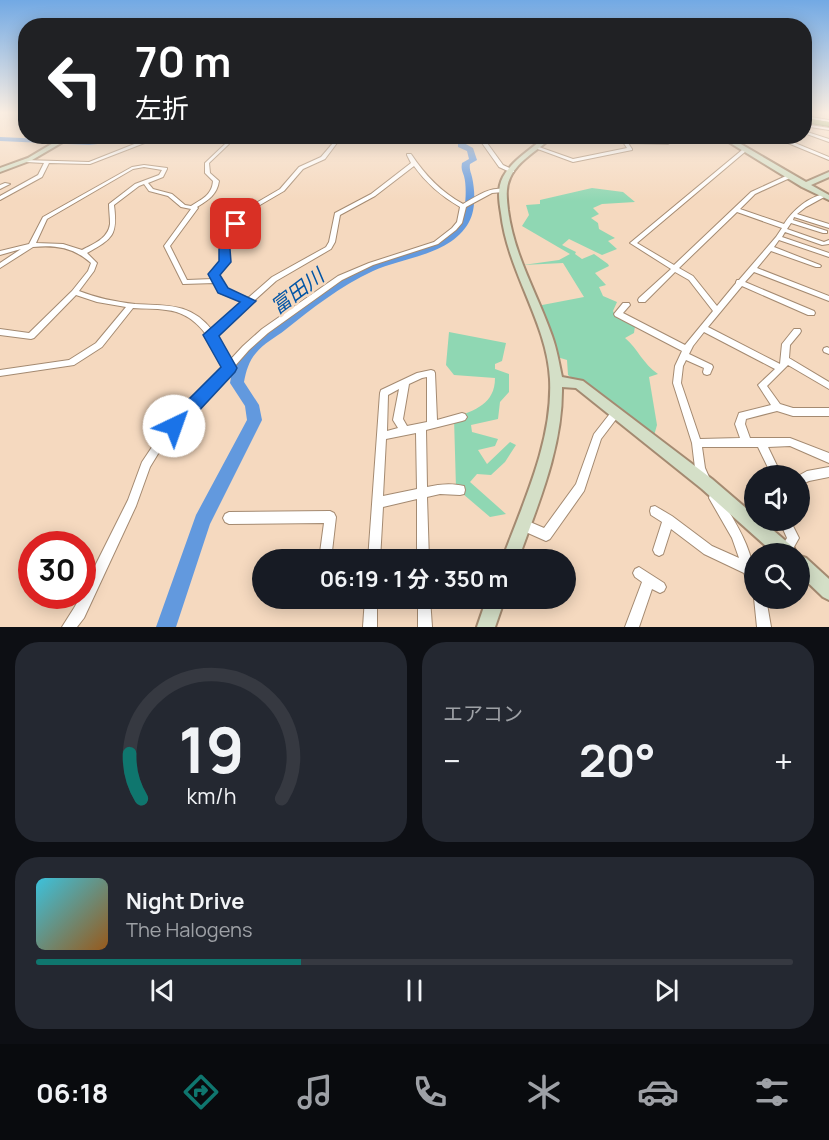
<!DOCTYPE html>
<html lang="ja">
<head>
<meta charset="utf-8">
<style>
  body { margin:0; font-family:Manrope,"Noto Sans JP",sans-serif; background:#242831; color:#f1f3f6; height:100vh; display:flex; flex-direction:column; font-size:22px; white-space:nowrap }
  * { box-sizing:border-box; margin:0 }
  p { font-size:20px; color:#9ea1a6 }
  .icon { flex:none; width:33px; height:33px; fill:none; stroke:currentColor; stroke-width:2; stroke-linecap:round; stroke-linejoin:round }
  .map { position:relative; height:627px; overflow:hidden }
  .drawer { display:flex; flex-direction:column; gap:15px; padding:15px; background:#0d0f14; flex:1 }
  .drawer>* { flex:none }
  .banner { position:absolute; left:18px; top:18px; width:794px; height:126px; border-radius:24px; box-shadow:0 3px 15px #0003; background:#202124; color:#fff; overflow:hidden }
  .buttons { position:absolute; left:744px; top:465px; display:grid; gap:12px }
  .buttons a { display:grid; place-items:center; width:66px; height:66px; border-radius:50%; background:#171b24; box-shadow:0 3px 15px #0003; font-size:30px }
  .speed { position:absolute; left:18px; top:531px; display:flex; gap:12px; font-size:30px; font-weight:700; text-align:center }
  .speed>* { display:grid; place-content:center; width:78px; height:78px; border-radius:50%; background:#171b24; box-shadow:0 3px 15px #0003; line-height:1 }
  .speed .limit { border:9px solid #d22; background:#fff; color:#111 }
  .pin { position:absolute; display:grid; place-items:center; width:51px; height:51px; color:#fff; margin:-26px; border-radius:12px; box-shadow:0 3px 9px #0006 }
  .me { position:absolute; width:66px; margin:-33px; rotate:42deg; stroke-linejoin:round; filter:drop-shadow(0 0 4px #0008) }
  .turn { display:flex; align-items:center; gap:21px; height:126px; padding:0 18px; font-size:27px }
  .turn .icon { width:78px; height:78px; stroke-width:2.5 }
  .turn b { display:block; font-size:42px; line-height:51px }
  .big { font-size:45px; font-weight:700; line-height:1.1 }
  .drawer .tile { flex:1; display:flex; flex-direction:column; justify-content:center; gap:9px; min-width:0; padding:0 21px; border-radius:24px; background:#242831 }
  .drawer .dial { align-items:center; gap:0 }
  .dial svg { height:156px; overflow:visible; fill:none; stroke:#363941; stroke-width:7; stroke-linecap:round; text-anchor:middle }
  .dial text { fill:#f1f3f6; stroke:none }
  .song { display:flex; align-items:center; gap:18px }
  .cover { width:72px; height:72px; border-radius:9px; background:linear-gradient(135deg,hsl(190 70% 55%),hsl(30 70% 35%)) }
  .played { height:6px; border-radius:3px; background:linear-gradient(90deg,#0f766e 35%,#363941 35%) }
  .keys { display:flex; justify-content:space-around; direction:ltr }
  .heat { display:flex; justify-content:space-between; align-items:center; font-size:33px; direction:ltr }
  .drawer .tiles { flex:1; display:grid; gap:15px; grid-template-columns:1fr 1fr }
  .tile:last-child { grid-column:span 2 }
  .trip { position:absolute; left:252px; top:549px; width:324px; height:60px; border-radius:30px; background:#171b24; box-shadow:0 3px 15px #0003; font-weight:700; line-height:60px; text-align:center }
  .menu { display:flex; height:96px; justify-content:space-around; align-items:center; background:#090b0e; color:#9ea1a6 }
  .menu .icon { width:42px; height:42px }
  .menu .active { color:#0f766e }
  .menu b { font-size:27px; color:#f1f3f6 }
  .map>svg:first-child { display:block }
  .green { fill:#8fd7b3 }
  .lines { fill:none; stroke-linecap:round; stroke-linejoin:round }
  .canal { stroke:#6299de; stroke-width:4 }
  .river { fill:#6299de; fill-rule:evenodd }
  .street-casing { stroke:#a48a71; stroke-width:2 }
  .secondary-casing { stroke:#a48a71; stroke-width:4 }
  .highway-casing { stroke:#52682f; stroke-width:2 }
  .street { fill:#fff; fill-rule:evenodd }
  .secondary { fill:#d4dfc7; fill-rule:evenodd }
  .highway { fill:#6f9543; fill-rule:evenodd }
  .route { fill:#1a73e8; stroke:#114b97; stroke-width:1.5 }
  .labels { text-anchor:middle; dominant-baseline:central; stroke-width:5; stroke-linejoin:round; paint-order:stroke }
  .water-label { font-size:20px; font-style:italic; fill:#0255a6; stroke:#f5d9bf }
</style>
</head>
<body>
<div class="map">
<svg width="829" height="627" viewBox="0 0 829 627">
  <rect width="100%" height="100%" fill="#f5d9bf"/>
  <g class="green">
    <path d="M592,188L623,192L635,202L602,204L593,208L599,214L591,218L598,223L599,229L615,238L608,241L617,249L602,255L569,239L562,245L576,252L575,254L582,259L594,254L608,264L609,266L595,273L606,285L599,287L603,296L617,302L613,311L616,317L635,326L634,333L625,338C638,349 643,364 658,374L649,377L657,425L653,439L568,375L567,360L557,357L537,306L584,297L563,263L523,265L559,260L570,254L522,226L529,215L526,205L540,204V200Z"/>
    <path d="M449,332L506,343L502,361L495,364V369L509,374V392L500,402L498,419L471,425L472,432L498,439L495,446L478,450L487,464L510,442L516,445L505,462L491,475L477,474L470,482L506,514L490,517L456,488L454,418C475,410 495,404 495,378L454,375L446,365Z"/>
  </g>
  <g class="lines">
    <path class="canal" d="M0,139L89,143L149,136"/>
    <path class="river" d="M458,143H464L473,148L477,160L470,164C469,170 471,172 472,177C475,190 476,210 469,222C451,255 404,257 373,271C340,286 313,308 285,330C276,337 263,344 256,353C249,361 246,371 244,382L259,405L262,420L210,524L176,627H156L196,515L247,420L245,406L230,383C232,369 238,357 247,346C254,337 267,331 276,324C305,302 334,279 368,265C393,256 448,246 461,220C466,211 467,186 464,176C462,170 461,169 462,163L469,159L467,151L458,147Z"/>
    <defs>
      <g id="street">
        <path d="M804,116L829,120V122L804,118Z"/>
        <path d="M804,124L829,128V130L804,126Z"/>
        <path d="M804,131L829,139V142L804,133Z"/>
        <path d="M168,136L155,139L90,164L49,163L42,177L0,200V196L38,175L44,163L26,162H24V160L89,162L152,137Z"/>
        <path d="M224,136H228L229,144L209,163L210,173L219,181C217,195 208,200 197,207L198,208L170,246L187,280L213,279L211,274L222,262L221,252L232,235L234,224L256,203L280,189L299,167L321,157L333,143L326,136H331L337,143L325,159L303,169L284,191L260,205L239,225L238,235L227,252L228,262L218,274L226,289L248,298L272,277L326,247L329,242L335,213L371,194L411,163L407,155V154H411C425,175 441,192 463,204C476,197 491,185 506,190L503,192L492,193L466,207L462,223L456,230L438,244L373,265L342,280L268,333L249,350L234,367L233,370L230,371L164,444L150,467L136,506L84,618L77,627H62L74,608L81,596H82V592L128,500L142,462L158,438L225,366C211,341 198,313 166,310C155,308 144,309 133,308L102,347L74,365L0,376V370L69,360L96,343L126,307L97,302L76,295L34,338L31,339L0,335V329L29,333L72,291L88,271L91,263C73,247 55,245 33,247L0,268V263L21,249L0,255V251L29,244L43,217L132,167L144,165L167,168V169L163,177L148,183L153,189L172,194L185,205L191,206C202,199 212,195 213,181L205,173V163L225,144ZM414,166C426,183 441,196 460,207L457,222L452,228L434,242L369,263L338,276L262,329L243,346L230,360L215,336L276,281L331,249L335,242L340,215L375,196ZM144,167L162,170L159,175L135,184L109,204C109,210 110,217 110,224C108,239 93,244 82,250L63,244L36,243L47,219L133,169ZM144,184L149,191L168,196L181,207L191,209L164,246L183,284L215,283L220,293L244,302L212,330C190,302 166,306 135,304C116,302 97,298 79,291L94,271L97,263L87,253C112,239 118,236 114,205L139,186Z"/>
        <path d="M477,136H482L503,165L514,170V172H510L499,167Z"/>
        <path d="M674,136H688L677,138L668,144L628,143L632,149V150L573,162L535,148L539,147L573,159L627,148L623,142L625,141L667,142Z"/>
        <path d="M711,136H724V137L722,138Z"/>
        <path d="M771,136H778L829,157V160Z"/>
        <path d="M742,150L746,151L637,243L674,265L751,192L788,175H792V177L755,194L740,209L784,224C793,210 809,196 826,194V196L806,207L797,214L829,224V228L794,217L793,220L827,231V233H823L791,223L787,229L824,242L829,240V244L822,245L785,232L782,237L829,253V257L779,240L774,247L820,265L821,266L820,267H816L771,251L757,268L829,296V301L754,272L745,282L814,311L815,313L814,315H808L742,286L708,327L780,364L782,344L794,329H800L801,331L800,333L790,345L789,358L829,382V389L788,365L767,386L780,404L793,408H829V416H793L777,411L746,419L745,424L750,438H790L829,453V463L790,446L768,447L782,476H772L758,447H702L705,468L709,477L708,480L704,482L700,480L695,468L692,443L673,383L675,366L682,351L615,316L614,314L623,303H629L630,305L623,313L685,345L713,311L689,280L675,272L645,302H639L638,300L639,298L671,269L630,243ZM737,212L782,228L776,237L739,280H737L736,282V283L717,306L693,276L679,268ZM704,332L775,369L758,385L771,405L739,413L735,424L740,438L700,439L681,383L683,366L686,360L704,368L703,372L704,374L707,375L710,374L713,367L712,365L689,354L693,346Z"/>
        <path d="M5,183L10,184L0,189V185Z"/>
        <path d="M827,347L829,348V354L824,352L823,350L824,348Z"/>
        <path d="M431,370L434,371L435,373L437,420L462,413L465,414L467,417L465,420L462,421L426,430L427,487C439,484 452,483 464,486L465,490L464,494L460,495L440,494L427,497L429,560H417V499L383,507L380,560H368L380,393L381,390L417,373ZM427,377V422L407,426L403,419L409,384L422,378ZM399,389L393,420L398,428L387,431L388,395ZM416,433L417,489L383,496L386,439Z"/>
        <path d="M615,410L618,411L620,414L601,439L584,491L550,539L546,541L519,529L517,525L519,521L523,519L544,528L576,484L594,434L612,411Z"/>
        <path d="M829,467V477L809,481L800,485V476H798L807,471Z"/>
        <path d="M714,493L718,494C737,525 758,555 754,592L750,590L744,573L704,554L671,529L663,554L659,556L655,554L653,550L662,522L651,515L650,511L651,507L655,506L672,516L712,546L739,558L732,538L709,498L710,494Z"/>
        <path d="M330,511L334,513L336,517L331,560H319L324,523L229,524L225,522L223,518L225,514L229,512Z"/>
        <path d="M779,520H790L799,538L790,554H780L779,551L787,538Z"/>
        <path d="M639,567L664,583L666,587L664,591L660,593L652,589L639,627H625L642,582L635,577L633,573L635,569Z"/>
        <path d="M754,596V598H766L771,627H757L754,598Z"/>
        <path d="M365,598H377V627H363Z"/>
        <path d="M418,598H430L432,627H418Z"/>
      </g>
      <g id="secondary">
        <path d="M65,136H73L32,160L0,172V168L28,158Z"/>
        <path d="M546,136H553C539,150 518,160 510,178C505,188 507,200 508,210C514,256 537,293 552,336C557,350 559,363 562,377L583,381L712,479L754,515V520H761L794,548L796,554H775L702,489L576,388L562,387C563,447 538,504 518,560H502C523,503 553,441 550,379C547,322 508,273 501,213C499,201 497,188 503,177C512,160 532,149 546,136Z"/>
        <path d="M719,136H727L806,182L829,172V177L811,185L829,195V200L802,187Z"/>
        <path d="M800,556L806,558L829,579V600L823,597L800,575Z"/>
        <path d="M487,598H505L495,627H477Z"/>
      </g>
      <path id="highway" d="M804,118L829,122V126L804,122Z"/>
    </defs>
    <use href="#street" class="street-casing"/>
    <use href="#secondary" class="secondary-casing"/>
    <use href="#highway" class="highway-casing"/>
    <use href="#street" class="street"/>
    <use href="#secondary" class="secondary"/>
    <use href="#highway" class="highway"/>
  </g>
  <linearGradient id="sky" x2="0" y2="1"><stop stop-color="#72a9e4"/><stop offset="0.56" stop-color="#faeee2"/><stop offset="1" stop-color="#faeee2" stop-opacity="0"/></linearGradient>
  <rect width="829" height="201" fill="url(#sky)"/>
  <path class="route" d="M233,222L242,224L241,235L230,249L231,262L220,275L228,288L256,301L219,336L237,368L235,372L180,431L174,433L168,431L166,426L168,420L221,367L203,335L240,302L218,293L208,274L219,261V249L230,235Z"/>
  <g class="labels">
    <g class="water-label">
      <text transform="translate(297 291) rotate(-37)">富田川</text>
    </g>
  </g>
</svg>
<div class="buttons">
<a><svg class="icon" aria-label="sound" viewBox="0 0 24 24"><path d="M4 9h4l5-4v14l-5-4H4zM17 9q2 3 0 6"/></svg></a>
<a><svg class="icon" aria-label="search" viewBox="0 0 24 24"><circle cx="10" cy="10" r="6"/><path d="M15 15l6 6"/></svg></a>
</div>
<div class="speed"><div class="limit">30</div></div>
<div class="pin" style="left:236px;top:224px;background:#d93025"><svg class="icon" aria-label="arrive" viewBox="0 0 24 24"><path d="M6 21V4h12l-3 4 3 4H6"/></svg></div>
<svg class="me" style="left:174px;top:426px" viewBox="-20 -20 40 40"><circle r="19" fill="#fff"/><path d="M0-13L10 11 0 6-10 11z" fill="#1a73e8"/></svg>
<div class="trip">06:19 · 1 分 · 350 m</div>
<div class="banner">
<div class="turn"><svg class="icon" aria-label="left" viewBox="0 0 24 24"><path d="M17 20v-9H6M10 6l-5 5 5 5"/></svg><div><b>70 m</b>左折</div></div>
</div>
</div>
<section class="drawer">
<div class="tiles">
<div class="tile dial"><svg viewBox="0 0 100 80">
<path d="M14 69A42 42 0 1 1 86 69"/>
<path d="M14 69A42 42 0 0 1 8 46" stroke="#0f766e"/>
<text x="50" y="56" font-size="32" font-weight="700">19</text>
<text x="50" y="72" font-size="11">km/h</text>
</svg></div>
<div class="tile"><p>エアコン</p>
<div class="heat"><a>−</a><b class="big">20°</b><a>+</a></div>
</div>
<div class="tile">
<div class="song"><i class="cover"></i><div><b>Night Drive</b><p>The Halogens</p></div></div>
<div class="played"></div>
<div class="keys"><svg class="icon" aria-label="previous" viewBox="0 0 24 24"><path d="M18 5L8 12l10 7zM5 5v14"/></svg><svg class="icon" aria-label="pause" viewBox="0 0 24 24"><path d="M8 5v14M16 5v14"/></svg><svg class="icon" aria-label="next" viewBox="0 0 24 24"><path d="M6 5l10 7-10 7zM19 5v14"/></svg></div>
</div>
</div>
</section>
<nav class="menu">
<b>06:18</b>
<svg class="icon active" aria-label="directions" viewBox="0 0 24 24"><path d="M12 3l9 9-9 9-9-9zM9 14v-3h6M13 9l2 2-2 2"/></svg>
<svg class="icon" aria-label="music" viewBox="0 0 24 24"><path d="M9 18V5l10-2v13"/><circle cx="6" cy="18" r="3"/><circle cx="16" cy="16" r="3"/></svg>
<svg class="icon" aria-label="phone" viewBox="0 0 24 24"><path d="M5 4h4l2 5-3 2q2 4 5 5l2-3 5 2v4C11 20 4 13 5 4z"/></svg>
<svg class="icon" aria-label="climate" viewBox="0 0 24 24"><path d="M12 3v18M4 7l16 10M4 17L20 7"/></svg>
<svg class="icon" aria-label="car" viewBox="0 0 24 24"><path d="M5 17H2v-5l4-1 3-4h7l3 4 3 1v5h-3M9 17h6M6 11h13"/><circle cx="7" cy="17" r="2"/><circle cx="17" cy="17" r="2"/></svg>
<svg class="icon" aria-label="filters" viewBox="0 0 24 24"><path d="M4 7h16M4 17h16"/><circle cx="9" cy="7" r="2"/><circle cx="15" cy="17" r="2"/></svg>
</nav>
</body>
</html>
